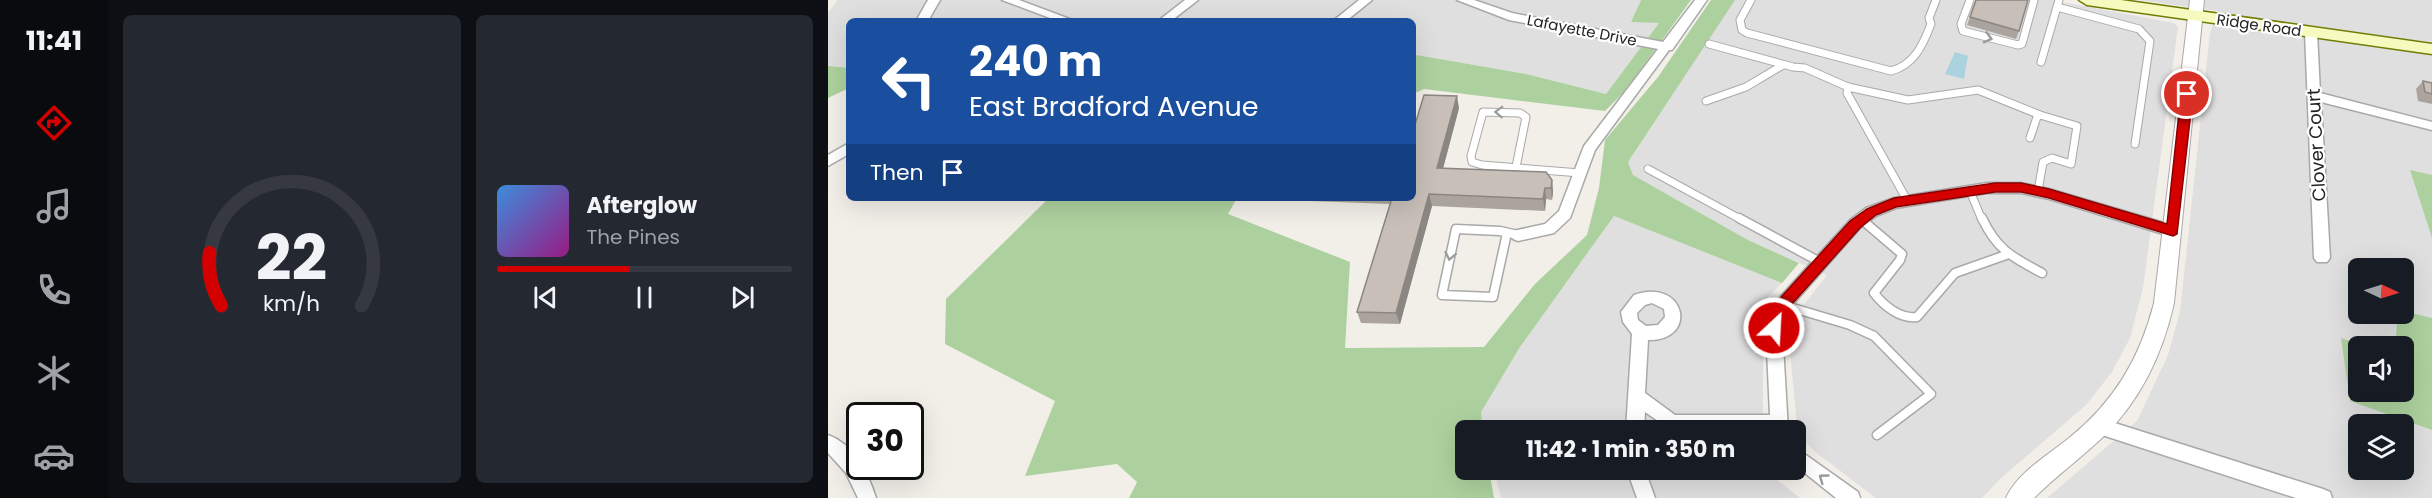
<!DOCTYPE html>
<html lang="en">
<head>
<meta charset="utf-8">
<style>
  body { margin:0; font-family:Poppins,sans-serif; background:#242831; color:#f1f3f6; height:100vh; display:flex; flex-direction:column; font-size:22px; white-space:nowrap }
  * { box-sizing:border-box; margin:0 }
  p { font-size:20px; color:#9ea1a6 }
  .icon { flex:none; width:33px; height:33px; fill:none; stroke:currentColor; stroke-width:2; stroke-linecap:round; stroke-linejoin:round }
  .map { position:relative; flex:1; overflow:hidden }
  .panel { display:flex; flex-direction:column; gap:15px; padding:15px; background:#0d0f14; width:720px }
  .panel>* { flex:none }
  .guide { position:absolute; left:18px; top:18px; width:570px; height:183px; border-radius:9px; box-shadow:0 6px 24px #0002; background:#1a4fa0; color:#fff; overflow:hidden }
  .needle { width:39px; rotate:94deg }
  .tools { position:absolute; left:1520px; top:258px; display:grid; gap:12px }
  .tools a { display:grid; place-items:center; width:66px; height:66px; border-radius:9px; background:#171b24; box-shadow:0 6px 24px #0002; font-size:30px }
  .speed { position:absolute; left:18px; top:402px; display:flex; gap:12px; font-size:30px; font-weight:700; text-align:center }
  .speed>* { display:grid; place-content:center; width:78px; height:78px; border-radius:50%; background:#171b24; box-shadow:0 6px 24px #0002; line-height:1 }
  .speed .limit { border:3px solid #111; border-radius:9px; background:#fff; color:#111 }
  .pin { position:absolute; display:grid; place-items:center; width:51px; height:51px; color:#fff; margin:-26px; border:3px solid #fff; border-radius:50%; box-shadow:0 2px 6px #0007 }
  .me { position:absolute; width:66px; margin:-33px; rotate:25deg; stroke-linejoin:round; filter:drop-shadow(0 0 4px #0008) }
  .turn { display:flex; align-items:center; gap:21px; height:126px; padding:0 24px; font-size:27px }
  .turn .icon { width:78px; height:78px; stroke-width:2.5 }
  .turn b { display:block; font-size:42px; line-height:51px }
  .then { display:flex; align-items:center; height:57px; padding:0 24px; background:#0003; gap:12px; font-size:22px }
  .panel .tile { flex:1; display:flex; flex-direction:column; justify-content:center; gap:9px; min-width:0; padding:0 21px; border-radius:9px; background:#242831 }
  .panel .dial { align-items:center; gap:0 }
  .dial svg { height:156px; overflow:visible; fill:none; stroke:#363941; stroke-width:7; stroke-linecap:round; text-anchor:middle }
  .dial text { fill:#f1f3f6; stroke:none }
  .song { display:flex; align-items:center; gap:18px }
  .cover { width:72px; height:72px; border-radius:9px; background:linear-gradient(135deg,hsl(210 70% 55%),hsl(310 70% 35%)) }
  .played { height:6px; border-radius:3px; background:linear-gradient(90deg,#d40000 45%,#363941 45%) }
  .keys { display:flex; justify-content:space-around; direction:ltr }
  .panel .tiles { flex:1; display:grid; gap:15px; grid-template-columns:repeat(2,1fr) }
  .trip { position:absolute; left:627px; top:420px; width:351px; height:60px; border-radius:9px; background:#171b24; box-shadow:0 6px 24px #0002; font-weight:700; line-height:60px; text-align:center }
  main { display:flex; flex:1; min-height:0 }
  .dock { display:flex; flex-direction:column; width:108px; justify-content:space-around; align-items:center; background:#090b0e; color:#9ea1a6 }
  .dock .icon { width:42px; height:42px }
  .dock .on { color:#d40000 }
  .dock b { font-size:27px; color:#f1f3f6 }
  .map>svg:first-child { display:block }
  .residential { fill:#e0dfdf; fill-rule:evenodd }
  .forest { fill:#add19e }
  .water { fill:#aad3df }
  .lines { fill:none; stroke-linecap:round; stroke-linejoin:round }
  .service-far1-casing { stroke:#a9a9a9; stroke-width:9 }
  .service-casing { stroke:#a9a9a9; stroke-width:11 }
  .minor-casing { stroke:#a9a9a9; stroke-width:3 }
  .tertiary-casing { stroke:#a9a9a9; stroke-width:2 }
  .secondary-casing { stroke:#707d05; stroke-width:3 }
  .service-far1 { stroke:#fff; stroke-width:7 }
  .service { stroke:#fff; stroke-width:8 }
  .minor { fill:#fff; fill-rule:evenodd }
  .tertiary { fill:#fff; fill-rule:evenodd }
  .secondary { fill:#f7fabf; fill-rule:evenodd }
  .wall { fill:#aba49e }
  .shaded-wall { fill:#8b8681 }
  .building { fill:#c7bfb8; stroke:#8b8681; stroke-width:1.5 }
  .oneway { stroke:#9c9c9c }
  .route { fill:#d40000; stroke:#8a0000; stroke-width:1.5 }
  .labels { text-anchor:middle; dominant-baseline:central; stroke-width:4.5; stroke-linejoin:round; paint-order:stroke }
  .far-street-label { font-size:15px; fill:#222; stroke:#fff }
  .street-label { font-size:18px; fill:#222; stroke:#fff }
</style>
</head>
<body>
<main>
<nav class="dock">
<b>11:41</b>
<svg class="icon on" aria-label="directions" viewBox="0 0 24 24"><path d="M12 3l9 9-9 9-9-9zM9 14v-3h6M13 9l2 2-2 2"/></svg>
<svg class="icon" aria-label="music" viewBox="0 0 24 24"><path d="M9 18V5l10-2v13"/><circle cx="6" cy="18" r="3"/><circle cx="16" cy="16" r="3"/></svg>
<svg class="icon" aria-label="phone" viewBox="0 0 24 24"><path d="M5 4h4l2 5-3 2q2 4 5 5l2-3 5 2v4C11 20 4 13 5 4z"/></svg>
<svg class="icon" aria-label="climate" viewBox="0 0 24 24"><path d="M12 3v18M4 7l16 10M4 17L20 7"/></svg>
<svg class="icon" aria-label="car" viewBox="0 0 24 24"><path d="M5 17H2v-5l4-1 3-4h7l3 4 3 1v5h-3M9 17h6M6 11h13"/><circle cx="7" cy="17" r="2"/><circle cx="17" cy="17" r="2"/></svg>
</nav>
<section class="panel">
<div class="tiles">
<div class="tile dial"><svg viewBox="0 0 100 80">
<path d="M14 69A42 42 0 1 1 86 69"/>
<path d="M14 69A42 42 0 0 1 8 42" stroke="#d40000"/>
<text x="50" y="56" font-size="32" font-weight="700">22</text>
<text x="50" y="72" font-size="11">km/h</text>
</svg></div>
<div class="tile">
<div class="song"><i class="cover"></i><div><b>Afterglow</b><p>The Pines</p></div></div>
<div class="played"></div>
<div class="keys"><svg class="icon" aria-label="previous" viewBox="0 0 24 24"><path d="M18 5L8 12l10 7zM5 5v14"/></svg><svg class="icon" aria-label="pause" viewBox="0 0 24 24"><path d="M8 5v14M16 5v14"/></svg><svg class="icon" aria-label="next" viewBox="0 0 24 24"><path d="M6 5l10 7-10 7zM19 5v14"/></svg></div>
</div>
</div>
</section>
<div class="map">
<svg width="1604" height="498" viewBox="0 0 1604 498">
  <rect width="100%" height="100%" fill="#f2efe9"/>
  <g class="residential">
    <path d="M10,0H813L803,22L831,23L778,94L698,74L589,55L585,58V21H21V68L19,69L0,66V13Z"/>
    <path d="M906,0H1223L1346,23L1350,27L1315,288L1302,338L1284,372L1258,405L1172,479L1154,498H1048L986,451L974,438L969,424L961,341L962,330L970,312L999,275L920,240L805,175L800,162Z"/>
    <path d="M1312,0H1604V498H1219L1309,421L1340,355L1352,312L1382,33L1390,11ZM1530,268H1575V314H1530ZM1530,346H1575V392H1530ZM1530,424H1575V470H1530Z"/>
    <path d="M786,216L954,283L935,302V430H657L652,412L692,347Z"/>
    <path d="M666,470H937L972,498H673Z"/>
  </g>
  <g class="forest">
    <path d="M813,0H863L798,90L777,111L596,89L585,94V58L589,55L698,74L778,94L831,23L803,22Z"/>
    <path d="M883,0H907L800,162L805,175L920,240L971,263L954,283L786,216L692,347L653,412L655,430H638V470H661L666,498H301L309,482L289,464L197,476L227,401L117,344L118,299L221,198H409L400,214L522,262L517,348L656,347L707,284L759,235L771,188L777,140L830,77Z"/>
    <path d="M0,66L21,68V88L0,98Z"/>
    <path d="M1582,170L1604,175V238Z"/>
    <path d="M1575,311L1604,318V430L1522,401L1513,338L1536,346H1530V392H1575V346H1567L1570,314H1575Z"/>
  </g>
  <path class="water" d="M1127,52L1140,56L1136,79L1117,74Z"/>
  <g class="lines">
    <defs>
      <g id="service-far1">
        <path d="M923,0L912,20L914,30L919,33L1063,71C1086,65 1095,45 1103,24L1101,18L1108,0"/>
        <path d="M1142,0L1133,24L1135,31L1190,45L1194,44L1206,0"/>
        <path d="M1229,7L1311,29L1322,41L1307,144"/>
        <path d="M881,44L965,67L977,68L1020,87"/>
        <path d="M1213,62L1231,0"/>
        <path d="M878,101L918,87L955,65"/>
        <path d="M1202,138L1209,117L1212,115L1249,126L1243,164L1224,158L1215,162L1210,191"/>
        <path d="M688,167L698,117L692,113L655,112L643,156L644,162L654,165L752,173"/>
        <path d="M820,169L914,220"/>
        <path d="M1142,191L1154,220"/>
        <path d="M1079,200L1019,93L1020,87L1080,100L1150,90L1212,115"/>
      </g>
      <g id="service">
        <path d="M911,218L992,262"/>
        <path d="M1154,218C1169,250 1184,257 1214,273"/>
        <path d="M1033,219L1074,254L1072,260L1046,293C1056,306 1072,319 1089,317L1127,273L1178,255"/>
        <path d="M679,233L665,297L614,295L628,229L672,231L690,235"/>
        <path d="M955,305L1022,325L1046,336L1103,394L1049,435"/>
      </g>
      <g id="minor">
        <path d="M100,0H112L100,21H88Z"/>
        <path d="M174,0H191L247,21H230Z"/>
        <path d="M357,0H370L343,21H330Z"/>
        <path d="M531,0H544L518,21H505Z"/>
        <path d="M629,0H646L684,13L835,42L867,0H879L844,50H841L767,150L742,218L726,233L690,241L685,239L683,235L685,231L717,224L731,211L756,146L830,49L681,20Z"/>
        <path d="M1483,28L1489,32L1492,93L1604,122V130L1493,102L1502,258L1499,262H1489L1486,258L1477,32Z"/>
        <path d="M21,143V154L0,166V155Z"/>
        <path d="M1159,183H1193L1221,189L1350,227L1352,231L1350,235L1345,237L1221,199L1193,193H1159L1068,208L1048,216L1032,228L965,304L954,328L960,430H843L817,412L816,430H798L804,334L795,322L793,312L806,295C858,277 871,341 820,340L817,393L847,415H942L938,328L953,296L1022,220L1038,208L1066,198ZM824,303L836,309L837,317L830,325L818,326L810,320L809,313L817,305Z"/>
        <path d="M1271,418L1495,489L1502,492L1504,498H1468L1271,434L1265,432L1262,426L1265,420Z"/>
        <path d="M0,435C27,445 40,473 48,498H30L18,473L0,453Z"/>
        <path d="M968,448L1030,492L1032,498H1008L968,466Z"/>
        <path d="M799,470H817L827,498H809Z"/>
      </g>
      <path id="tertiary" d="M1362,0H1376L1346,303C1335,353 1313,400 1275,437C1253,458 1228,476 1206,498H1178C1189,473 1220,455 1241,438C1286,402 1312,358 1326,303Z"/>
      <path id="secondary" d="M1251,0H1293L1604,44V54L1259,5Z"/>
    </defs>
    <use href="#service-far1" class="service-far1-casing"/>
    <use href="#service" class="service-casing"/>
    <use href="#minor" class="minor-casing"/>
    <use href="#tertiary" class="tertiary-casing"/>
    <use href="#secondary" class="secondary-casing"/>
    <use href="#service-far1" class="service-far1"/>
    <use href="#service" class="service"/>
    <use href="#minor" class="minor"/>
    <use href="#tertiary" class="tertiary"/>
    <use href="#secondary" class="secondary"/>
  </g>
  <g class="wall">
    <path d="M1148,0L1191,31L1188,39L1139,25Z"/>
    <path d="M1595,81L1604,83V104L1590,101L1588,89Z"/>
    <path d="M631,108L615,168L724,180L725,192L724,200L718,199L717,211L604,206L572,324L533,323L529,312L562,204L428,199L427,198H585Z"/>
  </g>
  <g class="shaded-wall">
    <path d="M629,96L631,108L612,180L609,168Z"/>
    <path d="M724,180L725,192L724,200L723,188Z"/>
    <path d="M717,188L718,199L717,211L715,199Z"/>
    <path d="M601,194L604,206L572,324L568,313Z"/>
  </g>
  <g class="building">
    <path d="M1148,0H1200L1191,31L1142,17Z"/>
    <path d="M1595,81L1604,83V94L1597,92Z"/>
    <path d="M596,95L629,96L609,168L718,172L724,180L723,188H717L715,199L601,194L568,313L529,312L564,198H585V131Z"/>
  </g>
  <defs><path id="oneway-chevron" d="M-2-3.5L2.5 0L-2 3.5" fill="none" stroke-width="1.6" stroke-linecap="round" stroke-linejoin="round" transform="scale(1.5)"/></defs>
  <g class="oneway">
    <use href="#oneway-chevron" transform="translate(1160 38) rotate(15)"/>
    <use href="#oneway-chevron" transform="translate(671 112) rotate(-178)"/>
    <use href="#oneway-chevron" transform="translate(622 256) rotate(102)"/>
    <use href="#oneway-chevron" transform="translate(995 478) rotate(-144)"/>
  </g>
  <path class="route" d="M1359,90L1365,94L1349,234L1345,236L1221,198L1193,192H1167L1068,207L1048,215L1032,228L964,304L951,332H941L939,328L942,316L954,296L1022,221L1039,209L1066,198L1167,183H1193L1221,189L1339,224L1353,94Z"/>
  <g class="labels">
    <g class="far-street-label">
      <text transform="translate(1431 25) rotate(8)">Ridge Road</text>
      <text transform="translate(754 30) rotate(11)">Lafayette Drive</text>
    </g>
    <g class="street-label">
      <text transform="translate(1488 145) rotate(-93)">Clover Court</text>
    </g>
  </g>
</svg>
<div class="tools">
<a><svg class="needle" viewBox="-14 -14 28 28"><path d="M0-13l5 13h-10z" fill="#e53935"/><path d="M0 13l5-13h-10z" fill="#9ea1a6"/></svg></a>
<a><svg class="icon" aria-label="sound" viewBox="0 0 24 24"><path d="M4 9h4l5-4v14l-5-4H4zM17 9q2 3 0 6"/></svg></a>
<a><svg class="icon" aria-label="layers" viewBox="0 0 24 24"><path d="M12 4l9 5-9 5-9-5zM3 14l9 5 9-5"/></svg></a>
</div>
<div class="speed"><div class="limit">30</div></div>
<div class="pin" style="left:1359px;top:94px;background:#d93025"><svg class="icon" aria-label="arrive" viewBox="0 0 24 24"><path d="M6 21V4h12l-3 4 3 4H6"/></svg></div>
<svg class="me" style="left:946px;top:328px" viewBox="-20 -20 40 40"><circle r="17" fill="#d40000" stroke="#fff" stroke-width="3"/><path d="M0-11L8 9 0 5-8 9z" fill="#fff"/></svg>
<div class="trip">11:42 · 1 min · 350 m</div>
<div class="guide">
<div class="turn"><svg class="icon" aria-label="left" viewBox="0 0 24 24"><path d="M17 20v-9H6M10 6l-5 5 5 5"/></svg><div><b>240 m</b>East Bradford Avenue</div></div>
<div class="then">Then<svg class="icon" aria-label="arrive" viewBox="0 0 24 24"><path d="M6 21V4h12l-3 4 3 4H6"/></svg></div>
</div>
</div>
</main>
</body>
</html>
